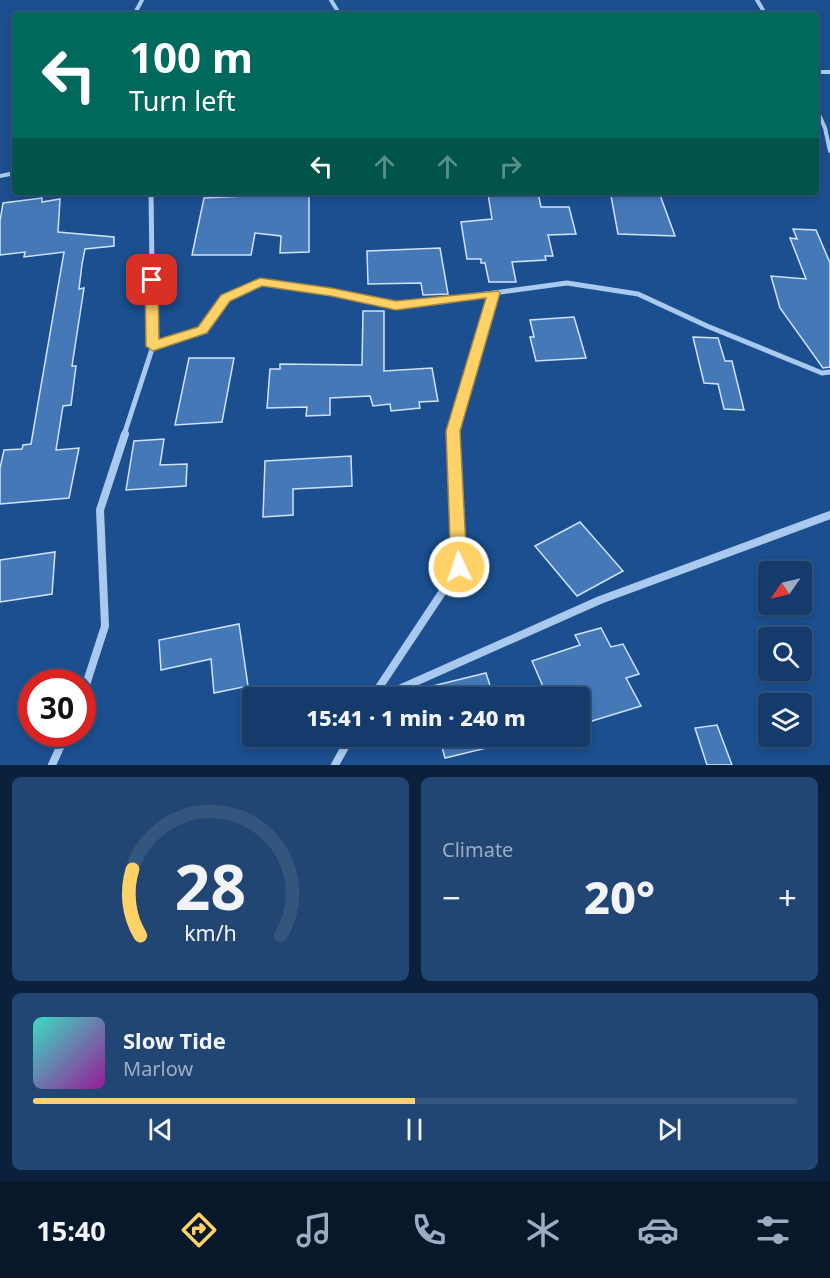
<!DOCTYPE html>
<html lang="en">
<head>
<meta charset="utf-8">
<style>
  body { margin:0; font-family:"Noto Sans",sans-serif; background:#214673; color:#f1f3f6; height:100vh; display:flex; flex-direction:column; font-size:22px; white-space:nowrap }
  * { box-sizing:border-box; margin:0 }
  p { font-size:20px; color:#9dadc1 }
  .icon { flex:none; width:33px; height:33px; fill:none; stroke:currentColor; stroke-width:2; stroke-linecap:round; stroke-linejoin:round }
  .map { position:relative; height:765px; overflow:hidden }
  .panel { display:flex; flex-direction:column; gap:12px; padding:12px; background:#0b203b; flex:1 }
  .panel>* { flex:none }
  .guide { position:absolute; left:12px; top:12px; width:807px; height:183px; border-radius:6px; box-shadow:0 3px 9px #0003,0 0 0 2px #33557e; background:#00695c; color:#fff; overflow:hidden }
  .needle { width:39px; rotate:236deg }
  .buttons { position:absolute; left:758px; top:561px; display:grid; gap:12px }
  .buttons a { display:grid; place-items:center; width:54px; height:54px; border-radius:6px; background:#143b6b; box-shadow:0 3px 9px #0003,0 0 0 2px #33557e; font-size:30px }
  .speed { position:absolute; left:18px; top:669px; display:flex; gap:12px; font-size:30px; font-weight:700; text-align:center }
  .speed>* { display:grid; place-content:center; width:78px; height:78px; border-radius:50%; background:#143b6b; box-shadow:0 3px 9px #0003,0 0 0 2px #33557e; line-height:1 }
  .speed .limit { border:9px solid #d22; background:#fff; color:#111 }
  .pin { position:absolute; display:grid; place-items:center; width:51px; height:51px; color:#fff; margin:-26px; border-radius:12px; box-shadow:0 3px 9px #0006 }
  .me { position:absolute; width:66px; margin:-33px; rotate:357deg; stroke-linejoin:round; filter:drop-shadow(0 0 4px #0008) }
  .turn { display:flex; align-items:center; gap:21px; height:126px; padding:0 18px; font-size:27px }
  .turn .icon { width:78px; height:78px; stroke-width:2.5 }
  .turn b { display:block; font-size:42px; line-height:51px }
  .lanes { display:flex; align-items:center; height:57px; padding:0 18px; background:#0003; justify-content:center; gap:30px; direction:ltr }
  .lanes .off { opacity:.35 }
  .big { font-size:45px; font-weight:800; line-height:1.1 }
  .panel .card { flex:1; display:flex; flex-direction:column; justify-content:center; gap:9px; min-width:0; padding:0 21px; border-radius:9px; background:#214673 }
  .panel .dial { align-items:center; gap:0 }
  .dial svg { height:156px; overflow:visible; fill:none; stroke:#33557e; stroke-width:7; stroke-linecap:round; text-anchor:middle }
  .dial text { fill:#f1f3f6; stroke:none }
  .song { display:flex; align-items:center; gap:18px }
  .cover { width:72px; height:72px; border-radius:9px; background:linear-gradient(135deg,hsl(170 70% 55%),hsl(300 70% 35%)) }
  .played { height:6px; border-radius:3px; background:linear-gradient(90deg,#ffd166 50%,#33557e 50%) }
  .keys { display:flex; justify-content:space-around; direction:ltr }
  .heat { display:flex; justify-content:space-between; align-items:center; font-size:33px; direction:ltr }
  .panel .tiles { flex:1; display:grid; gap:12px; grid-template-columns:1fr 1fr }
  .card:last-child { grid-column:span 2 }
  .trip { position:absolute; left:242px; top:687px; width:348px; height:60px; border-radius:6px; background:#143b6b; box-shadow:0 3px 9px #0003,0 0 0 2px #33557e; font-weight:800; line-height:60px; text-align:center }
  .dock { display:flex; height:96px; justify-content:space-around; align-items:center; background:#08182b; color:#9dadc1 }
  .dock .icon { width:42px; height:42px }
  .dock .current { color:#ffd166 }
  .dock b { font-size:27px; color:#f1f3f6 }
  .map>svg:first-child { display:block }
  .building { fill:#4478b7; stroke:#cfe3fa; stroke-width:1.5 }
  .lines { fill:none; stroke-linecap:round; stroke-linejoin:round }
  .street-far2 { stroke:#a9c9ee; stroke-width:4 }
  .street-far1 { stroke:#a9c9ee; stroke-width:5 }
  .street { stroke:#a9c9ee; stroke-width:8 }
  .route { fill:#ffd166; stroke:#a68842; stroke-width:1.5 }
</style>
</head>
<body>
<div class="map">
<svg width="830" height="765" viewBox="0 0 830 765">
  <rect width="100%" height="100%" fill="#1b4f8f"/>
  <g class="building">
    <path d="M267,192H309V252L280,253L281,236L255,233L251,255H192L204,198L267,195Z"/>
    <path d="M538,193L541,207H569L576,234L548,235L553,256H545L546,260L512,262L516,282H489L485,263H481V259H467L461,222L492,219L488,194Z"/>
    <path d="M660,195L675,236L618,234L611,196Z"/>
    <path d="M42,198V202L60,199L58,232L114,237V246L85,249L82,264L79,289L84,288L72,366H76L71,405L63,406L56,450L79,448L69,498L0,504V468L4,450L22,449L23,445L31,444L64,252L24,257L25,252L0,255V221L3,203Z"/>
    <path d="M793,229L816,230L830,263V367L823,368L780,308L771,276L806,279L790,238L797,239Z"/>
    <path d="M440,248L448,294L423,295L421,283L368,284L367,251Z"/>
    <path d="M363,311H384V371L432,368L438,401L419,402L420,408L391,411L390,404L373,406L370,396L330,398V415L306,416L307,407L267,408L270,369H280V364L362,365Z"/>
    <path d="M574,317L586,358L536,361L530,337H534L530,320Z"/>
    <path d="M693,337L718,338L725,361H732L744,410L724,409L718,384L704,383Z"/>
    <path d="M189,358H234L222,422L175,425Z"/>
    <path d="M164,439L160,465L187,464L186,486L126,490L134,441Z"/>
    <path d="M351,456L352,486L293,489V515L263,517L265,461Z"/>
    <path d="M580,522L623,571L577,596L535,546Z"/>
    <path d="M55,552L52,594L0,602V560Z"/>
    <path d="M239,624L248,686L214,693L211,659L161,670L159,640Z"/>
    <path d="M601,628L611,647L623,644L639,674L626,678L641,706L579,725V698H548L532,661L580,645L575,635Z"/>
    <path d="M486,673L494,698H417L416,690Z"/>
    <path d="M717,725L732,765H707L695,728Z"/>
    <path d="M439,736H503V744L445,758Z"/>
  </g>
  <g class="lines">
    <g class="street-far2">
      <path d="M331,0L340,15"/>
      <path d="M757,0L766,15"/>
      <path d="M134,15L142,0"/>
      <path d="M816,72H830"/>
      <path d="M816,108L825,128L830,151"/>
      <path d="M0,176L15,173"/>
    </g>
    <g class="street-far1">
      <path d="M153,346L202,330L225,298L260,282L331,292L396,306L567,283L638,294L707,326L822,373L830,372"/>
      <path d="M124,435L153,346L151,192"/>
      <path d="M453,435L494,293"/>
    </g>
    <g class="street">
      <path d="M82,697L105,626L100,510L125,434"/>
      <path d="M372,698L459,567L453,434"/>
      <path d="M379,698L600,600L830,515"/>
      <path d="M52,765L66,734"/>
      <path d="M335,765L351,736"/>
    </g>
  </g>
  <path class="route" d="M152,276L158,280L159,339L198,327L221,295L260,278L331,288L396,301L498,291L500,293L460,431L467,567L464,572H453L451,567L446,431L486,298L396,310L331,296L262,286L230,301L207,333L153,351L146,346L145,280Z"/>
</svg>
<div class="buttons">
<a><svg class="needle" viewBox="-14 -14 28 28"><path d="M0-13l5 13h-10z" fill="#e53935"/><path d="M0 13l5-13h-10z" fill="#9dadc1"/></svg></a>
<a><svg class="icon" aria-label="search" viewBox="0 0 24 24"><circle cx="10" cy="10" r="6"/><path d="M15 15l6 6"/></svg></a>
<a><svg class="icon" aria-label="layers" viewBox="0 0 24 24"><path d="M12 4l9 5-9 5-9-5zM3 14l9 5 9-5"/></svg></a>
</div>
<div class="speed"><div class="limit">30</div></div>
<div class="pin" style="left:152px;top:280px;background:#d93025"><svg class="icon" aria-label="arrive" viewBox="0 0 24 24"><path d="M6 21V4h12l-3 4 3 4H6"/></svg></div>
<svg class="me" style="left:459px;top:567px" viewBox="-20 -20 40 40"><circle r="17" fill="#ffd166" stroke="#fff" stroke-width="3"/><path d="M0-11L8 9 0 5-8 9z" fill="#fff"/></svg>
<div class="trip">15:41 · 1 min · 240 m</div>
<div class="guide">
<div class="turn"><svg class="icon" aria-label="left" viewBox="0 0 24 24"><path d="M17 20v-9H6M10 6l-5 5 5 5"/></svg><div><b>100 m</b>Turn left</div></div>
<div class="lanes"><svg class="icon" aria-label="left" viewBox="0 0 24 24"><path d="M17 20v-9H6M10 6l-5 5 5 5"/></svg><svg class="icon off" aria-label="ahead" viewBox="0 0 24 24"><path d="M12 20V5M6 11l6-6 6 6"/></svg><svg class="icon off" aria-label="ahead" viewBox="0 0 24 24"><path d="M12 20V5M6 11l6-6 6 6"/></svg><svg class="icon off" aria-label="right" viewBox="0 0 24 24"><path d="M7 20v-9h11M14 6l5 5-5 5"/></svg></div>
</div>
</div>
<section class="panel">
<div class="tiles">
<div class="card dial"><svg viewBox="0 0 100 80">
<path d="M14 69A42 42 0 1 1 86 69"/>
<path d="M14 69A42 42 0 0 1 10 35" stroke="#ffd166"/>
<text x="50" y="56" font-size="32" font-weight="700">28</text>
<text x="50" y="72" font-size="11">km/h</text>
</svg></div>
<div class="card"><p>Climate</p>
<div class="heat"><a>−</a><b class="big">20°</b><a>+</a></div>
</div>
<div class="card">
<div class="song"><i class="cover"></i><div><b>Slow Tide</b><p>Marlow</p></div></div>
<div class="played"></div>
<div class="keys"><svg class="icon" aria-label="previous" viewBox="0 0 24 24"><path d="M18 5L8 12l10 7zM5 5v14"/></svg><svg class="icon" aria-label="pause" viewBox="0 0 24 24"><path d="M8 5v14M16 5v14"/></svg><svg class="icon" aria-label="next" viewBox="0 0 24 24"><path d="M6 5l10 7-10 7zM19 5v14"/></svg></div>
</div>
</div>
</section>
<nav class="dock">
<b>15:40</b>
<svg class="icon current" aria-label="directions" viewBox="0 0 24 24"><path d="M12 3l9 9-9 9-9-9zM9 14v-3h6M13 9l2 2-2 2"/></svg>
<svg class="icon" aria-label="music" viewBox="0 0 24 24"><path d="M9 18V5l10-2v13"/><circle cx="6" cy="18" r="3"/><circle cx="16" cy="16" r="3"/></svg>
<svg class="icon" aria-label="phone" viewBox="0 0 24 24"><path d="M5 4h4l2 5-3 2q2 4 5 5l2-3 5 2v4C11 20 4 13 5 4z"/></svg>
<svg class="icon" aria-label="climate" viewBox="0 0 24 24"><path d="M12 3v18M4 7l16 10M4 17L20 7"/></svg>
<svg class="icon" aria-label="car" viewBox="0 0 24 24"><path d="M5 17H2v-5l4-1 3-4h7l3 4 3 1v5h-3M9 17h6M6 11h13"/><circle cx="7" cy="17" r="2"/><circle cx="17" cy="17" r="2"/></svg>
<svg class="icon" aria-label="filters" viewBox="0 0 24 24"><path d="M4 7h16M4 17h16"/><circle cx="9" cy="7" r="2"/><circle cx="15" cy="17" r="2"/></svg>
</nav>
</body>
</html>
